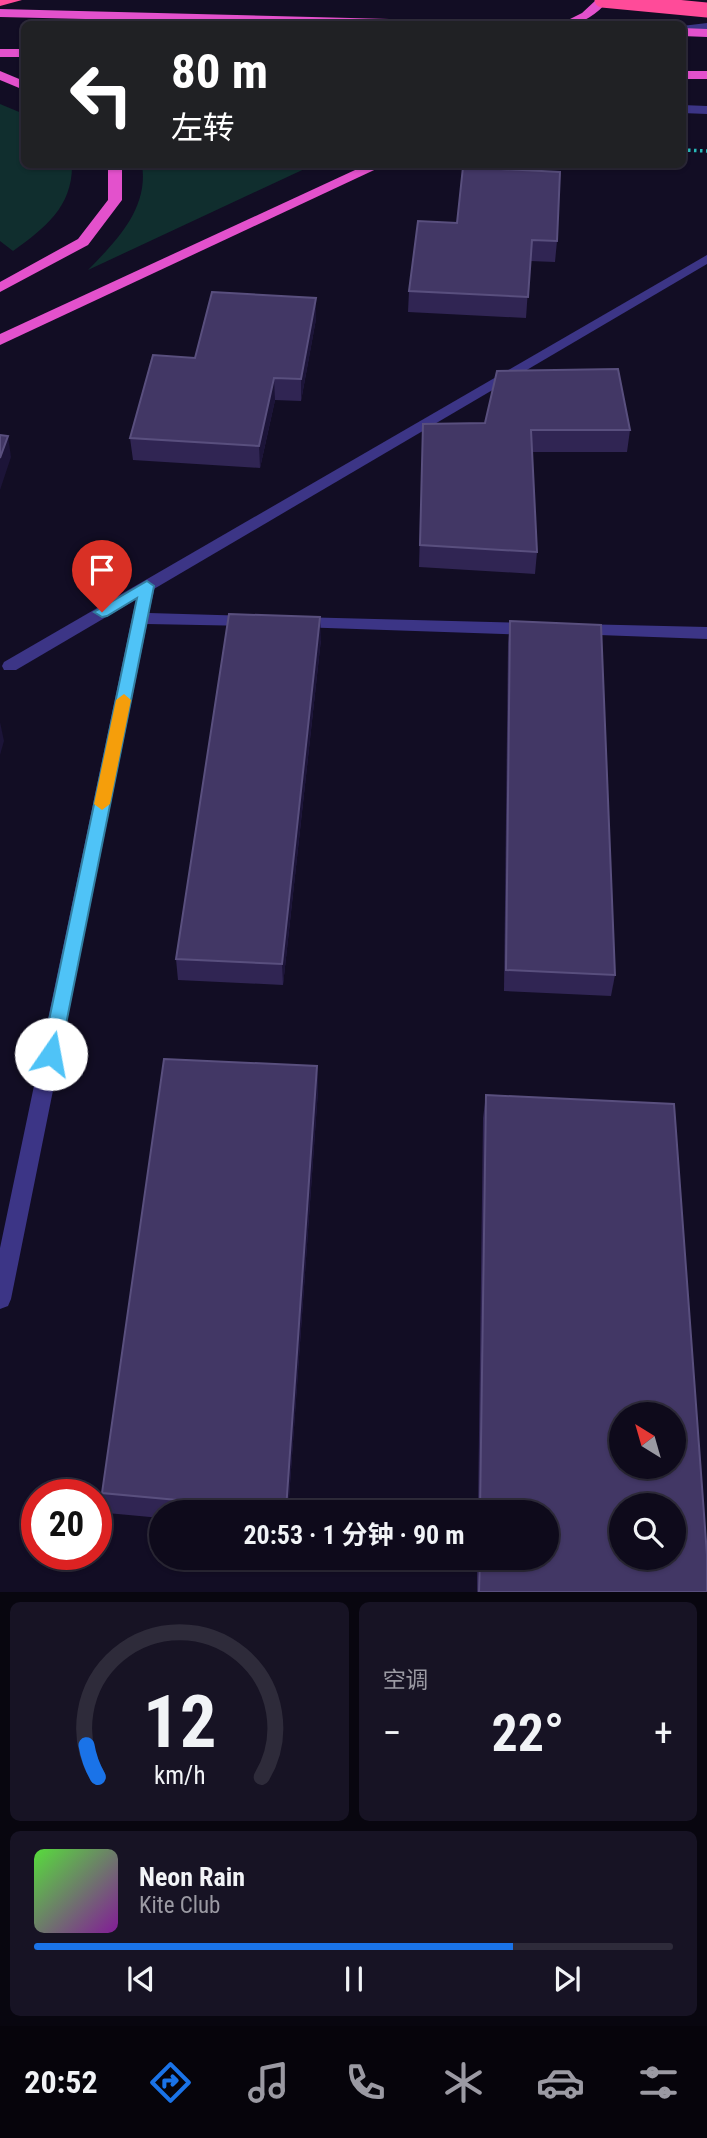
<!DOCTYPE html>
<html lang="zh">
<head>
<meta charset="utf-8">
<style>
  body { margin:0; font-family:"Roboto Condensed","Noto Sans SC",sans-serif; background:#171324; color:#f1f3f6; height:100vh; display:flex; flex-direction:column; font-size:26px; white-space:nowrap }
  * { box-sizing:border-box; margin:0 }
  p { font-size:23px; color:#9b9aa3 }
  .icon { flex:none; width:38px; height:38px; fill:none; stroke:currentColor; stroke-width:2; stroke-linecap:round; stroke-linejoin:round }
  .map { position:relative; height:1592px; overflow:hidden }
  .drawer { display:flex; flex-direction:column; gap:10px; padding:10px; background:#08060f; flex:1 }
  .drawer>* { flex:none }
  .top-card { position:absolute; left:21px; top:21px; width:665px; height:147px; border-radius:10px; box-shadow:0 2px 5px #0004,0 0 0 2px #2e2b3a; background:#202124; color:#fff; overflow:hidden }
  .needle { width:46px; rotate:323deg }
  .tools { position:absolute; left:609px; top:1402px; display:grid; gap:14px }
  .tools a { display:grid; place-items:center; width:77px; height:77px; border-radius:50%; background:#0e0a1b; box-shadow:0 2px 5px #0004,0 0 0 2px #2e2b3a; font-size:35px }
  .speed { position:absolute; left:21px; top:1479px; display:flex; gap:14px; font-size:35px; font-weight:700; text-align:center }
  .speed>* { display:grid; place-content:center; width:91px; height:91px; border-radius:50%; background:#0e0a1b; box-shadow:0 2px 5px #0004,0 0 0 2px #2e2b3a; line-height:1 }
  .speed .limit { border:10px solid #d22; background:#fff; color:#111 }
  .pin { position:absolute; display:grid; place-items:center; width:60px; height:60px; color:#fff; margin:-72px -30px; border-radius:50% 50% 50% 0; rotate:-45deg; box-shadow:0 0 7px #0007 }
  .pin .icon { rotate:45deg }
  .me { position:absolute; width:77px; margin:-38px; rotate:12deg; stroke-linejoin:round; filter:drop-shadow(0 0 5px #0008) }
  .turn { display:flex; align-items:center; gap:24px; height:147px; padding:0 35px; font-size:32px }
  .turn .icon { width:91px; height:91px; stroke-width:2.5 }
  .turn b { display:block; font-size:49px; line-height:60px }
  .big { font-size:52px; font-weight:700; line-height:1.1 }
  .drawer .tile { flex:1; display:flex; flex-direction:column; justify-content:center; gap:10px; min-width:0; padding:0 24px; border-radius:10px; background:#171324 }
  .drawer .dial { align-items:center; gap:0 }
  .dial svg { height:182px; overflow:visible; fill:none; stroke:#2e2b3a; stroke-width:7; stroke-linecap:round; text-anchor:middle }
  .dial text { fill:#f1f3f6; stroke:none }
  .song { display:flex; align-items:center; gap:21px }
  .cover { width:84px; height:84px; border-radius:10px; background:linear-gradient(135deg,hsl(110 70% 55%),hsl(290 70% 35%)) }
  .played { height:7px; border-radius:4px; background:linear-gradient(90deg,#1a73e8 75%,#2e2b3a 75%) }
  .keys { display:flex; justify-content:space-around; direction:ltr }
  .heat { display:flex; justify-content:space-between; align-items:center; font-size:38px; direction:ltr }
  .drawer .tiles { flex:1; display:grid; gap:10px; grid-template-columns:1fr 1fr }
  .tile:last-child { grid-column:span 2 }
  .trip { position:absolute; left:149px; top:1500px; width:410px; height:70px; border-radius:35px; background:#0e0a1b; box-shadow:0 2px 5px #0004,0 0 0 2px #2e2b3a; font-weight:700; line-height:70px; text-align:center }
  .dock { display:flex; height:112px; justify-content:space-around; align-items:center; background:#06040b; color:#9b9aa3 }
  .dock .icon { width:49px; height:49px }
  .dock .active { color:#1a73e8 }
  .dock b { font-size:32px; color:#f1f3f6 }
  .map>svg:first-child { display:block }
  .green { fill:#102e2e }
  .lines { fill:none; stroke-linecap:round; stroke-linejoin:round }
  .path { stroke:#28bbb9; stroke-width:3.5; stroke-dasharray:2.5 3.5; stroke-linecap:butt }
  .service { fill:#3c3586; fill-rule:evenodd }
  .minor { fill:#3c3586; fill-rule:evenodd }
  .tertiary { fill:#3c3586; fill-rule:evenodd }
  .trunk { fill:#e351cc; fill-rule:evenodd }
  .motorway { fill:#ff4b99; fill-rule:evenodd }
  .motorway-bridge { stroke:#ff4b99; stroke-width:15 }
  .wall { fill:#302553 }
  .shaded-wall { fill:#1c1438 }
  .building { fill:#423765; stroke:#594f7e; stroke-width:2; fill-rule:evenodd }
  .route { fill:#4fc3f7; stroke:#337fa1; stroke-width:2 }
  .slow { fill:#f59e0b }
</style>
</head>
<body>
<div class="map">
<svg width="707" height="1592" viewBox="0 0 707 1592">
  <rect width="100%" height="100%" fill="#120d24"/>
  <g class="green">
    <path d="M0,104L24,114V164L72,166C72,207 45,228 13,251L0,241Z"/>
    <path d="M142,165V164L313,165L88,270C115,242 149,209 142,165Z"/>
  </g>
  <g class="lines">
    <path class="path" d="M682,150L707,151"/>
    <g class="service">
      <path d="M147,581L155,586L149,613L252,616L260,621L252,626L147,624L11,1299L8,1306L0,1309V1248L132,618L139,586Z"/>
      <path d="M298,617L532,623L540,629L532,635L298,627L290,622Z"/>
      <path d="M578,624L707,627V639L572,634L570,630L572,626Z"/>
    </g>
    <path class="minor" d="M707,255V264L16,670H4L2,666L4,662Z"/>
    <g class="tertiary">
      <path d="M707,23V29L682,32V26Z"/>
      <path d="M682,105L707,106V114L682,113Z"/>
    </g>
    <g class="trunk">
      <path d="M596,0H609C595,16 581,26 560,24L582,13Z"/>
      <path d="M0,9L428,20L434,24H305L0,17Z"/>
      <path d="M682,28L707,29V37L682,36Z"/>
      <rect x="0" y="49" width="24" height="8"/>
      <path d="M0,71L24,81V90L0,80Z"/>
      <rect x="682" y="71" width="25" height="8"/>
      <path d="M108,164H122V200L88,245L0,292V282L78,239L108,200Z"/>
      <path d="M368,164H387L0,345V334Z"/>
    </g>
    <path class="motorway" d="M0,0H22L0,6Z"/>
    <path class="motorway-bridge" d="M602,0L707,10"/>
  </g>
  <g class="wall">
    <path d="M418,221L557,241L555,262L530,261L526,318L408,312L409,291Z"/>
    <path d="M316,319L301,401L275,400L260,468L133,460L130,438L195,358Z"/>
    <path d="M423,424L630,430L627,452H532L537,552L535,574L419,567Z"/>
    <path d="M510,621L615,975L611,996L504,991L508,643Z"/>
    <path d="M321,639L283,985L178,980L176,959Z"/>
    <path d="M317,1066L318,1090L288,1512H161V1518L107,1513L102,1493Z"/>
    <path d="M486,1095L707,1592H477V1558H546V1512H478L483,1118Z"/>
  </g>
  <g class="shaded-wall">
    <path d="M316,298V319L301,401V379Z"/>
    <path d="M274,378L275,400L260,468L259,446Z"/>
    <path d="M8,436L11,457L0,490V458Z"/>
    <path d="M320,617L321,639L283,985L282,964Z"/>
    <path d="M0,722L4,741L0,755Z"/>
    <path d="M317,1066L318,1090L288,1512H286Z"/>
  </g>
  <g class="building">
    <path d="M463,167L560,172L557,241L532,240L528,297L409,291L418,221L457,223Z"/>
    <path d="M212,292L316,298L301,379L274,378L259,446L130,438L153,355L195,358Z"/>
    <path d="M618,369L630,430H531L537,552L420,545L423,424L485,423L497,371Z"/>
    <path d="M0,435L8,436L0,458Z"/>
    <path d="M229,614L320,617L282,964L176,959Z"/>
    <path d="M510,621L601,625L615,975L506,970Z"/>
    <path d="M164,1059L317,1066L286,1510L102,1493Z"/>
    <path d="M486,1095L674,1104L707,1555V1592H479L480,1558H546V1512H480ZM621,1414H674V1466H621ZM621,1505H674V1558H621Z"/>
  </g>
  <path class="route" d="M147,581L154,586L60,1054L51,1061L42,1054L137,598L107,616L102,617L94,612Z"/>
  <path class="slow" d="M124,694L131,700L110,804L102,810L94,804L116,700Z"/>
</svg>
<div class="tools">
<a><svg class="needle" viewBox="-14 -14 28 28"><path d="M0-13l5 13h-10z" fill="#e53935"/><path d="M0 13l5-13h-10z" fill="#9b9aa3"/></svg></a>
<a><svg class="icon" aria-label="search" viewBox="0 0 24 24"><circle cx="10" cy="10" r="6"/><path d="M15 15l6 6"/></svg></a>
</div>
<div class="speed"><div class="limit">20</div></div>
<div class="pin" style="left:102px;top:612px;background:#d93025"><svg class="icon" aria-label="arrive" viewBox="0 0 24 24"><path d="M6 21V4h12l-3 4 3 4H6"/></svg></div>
<svg class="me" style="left:51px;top:1054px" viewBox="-20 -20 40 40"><circle r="19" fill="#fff"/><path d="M0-13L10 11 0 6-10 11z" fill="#4fc3f7"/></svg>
<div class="trip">20:53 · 1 分钟 · 90 m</div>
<div class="top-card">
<div class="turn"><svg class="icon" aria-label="left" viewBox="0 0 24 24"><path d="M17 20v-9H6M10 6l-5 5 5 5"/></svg><div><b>80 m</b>左转</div></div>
</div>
</div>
<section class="drawer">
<div class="tiles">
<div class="tile dial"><svg viewBox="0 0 100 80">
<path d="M14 69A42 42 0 1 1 86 69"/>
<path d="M14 69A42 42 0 0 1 9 55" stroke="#1a73e8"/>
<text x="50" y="56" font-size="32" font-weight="700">12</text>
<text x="50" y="72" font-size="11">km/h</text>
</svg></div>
<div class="tile"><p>空调</p>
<div class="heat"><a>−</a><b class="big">22°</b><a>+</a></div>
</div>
<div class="tile">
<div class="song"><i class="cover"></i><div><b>Neon Rain</b><p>Kite Club</p></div></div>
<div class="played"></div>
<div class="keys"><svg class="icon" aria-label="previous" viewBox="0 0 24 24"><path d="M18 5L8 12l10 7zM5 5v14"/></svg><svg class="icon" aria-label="pause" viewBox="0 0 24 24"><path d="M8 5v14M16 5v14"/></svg><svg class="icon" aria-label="next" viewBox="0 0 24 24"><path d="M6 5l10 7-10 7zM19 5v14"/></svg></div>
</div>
</div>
</section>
<nav class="dock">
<b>20:52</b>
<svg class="icon active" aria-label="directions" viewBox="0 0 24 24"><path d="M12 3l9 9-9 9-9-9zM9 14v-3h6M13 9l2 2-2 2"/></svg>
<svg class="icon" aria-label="music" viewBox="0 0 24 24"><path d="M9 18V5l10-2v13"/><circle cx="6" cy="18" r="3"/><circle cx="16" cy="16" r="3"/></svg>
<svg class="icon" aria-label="phone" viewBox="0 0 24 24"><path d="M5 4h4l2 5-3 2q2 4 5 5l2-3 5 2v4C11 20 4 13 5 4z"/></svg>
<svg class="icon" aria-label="climate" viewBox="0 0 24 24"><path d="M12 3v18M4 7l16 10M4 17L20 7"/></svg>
<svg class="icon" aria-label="car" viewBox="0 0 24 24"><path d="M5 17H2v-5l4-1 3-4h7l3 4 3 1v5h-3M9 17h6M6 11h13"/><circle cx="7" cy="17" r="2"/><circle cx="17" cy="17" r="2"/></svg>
<svg class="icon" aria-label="filters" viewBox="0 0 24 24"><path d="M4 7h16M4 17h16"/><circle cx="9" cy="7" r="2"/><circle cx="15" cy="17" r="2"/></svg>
</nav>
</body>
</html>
